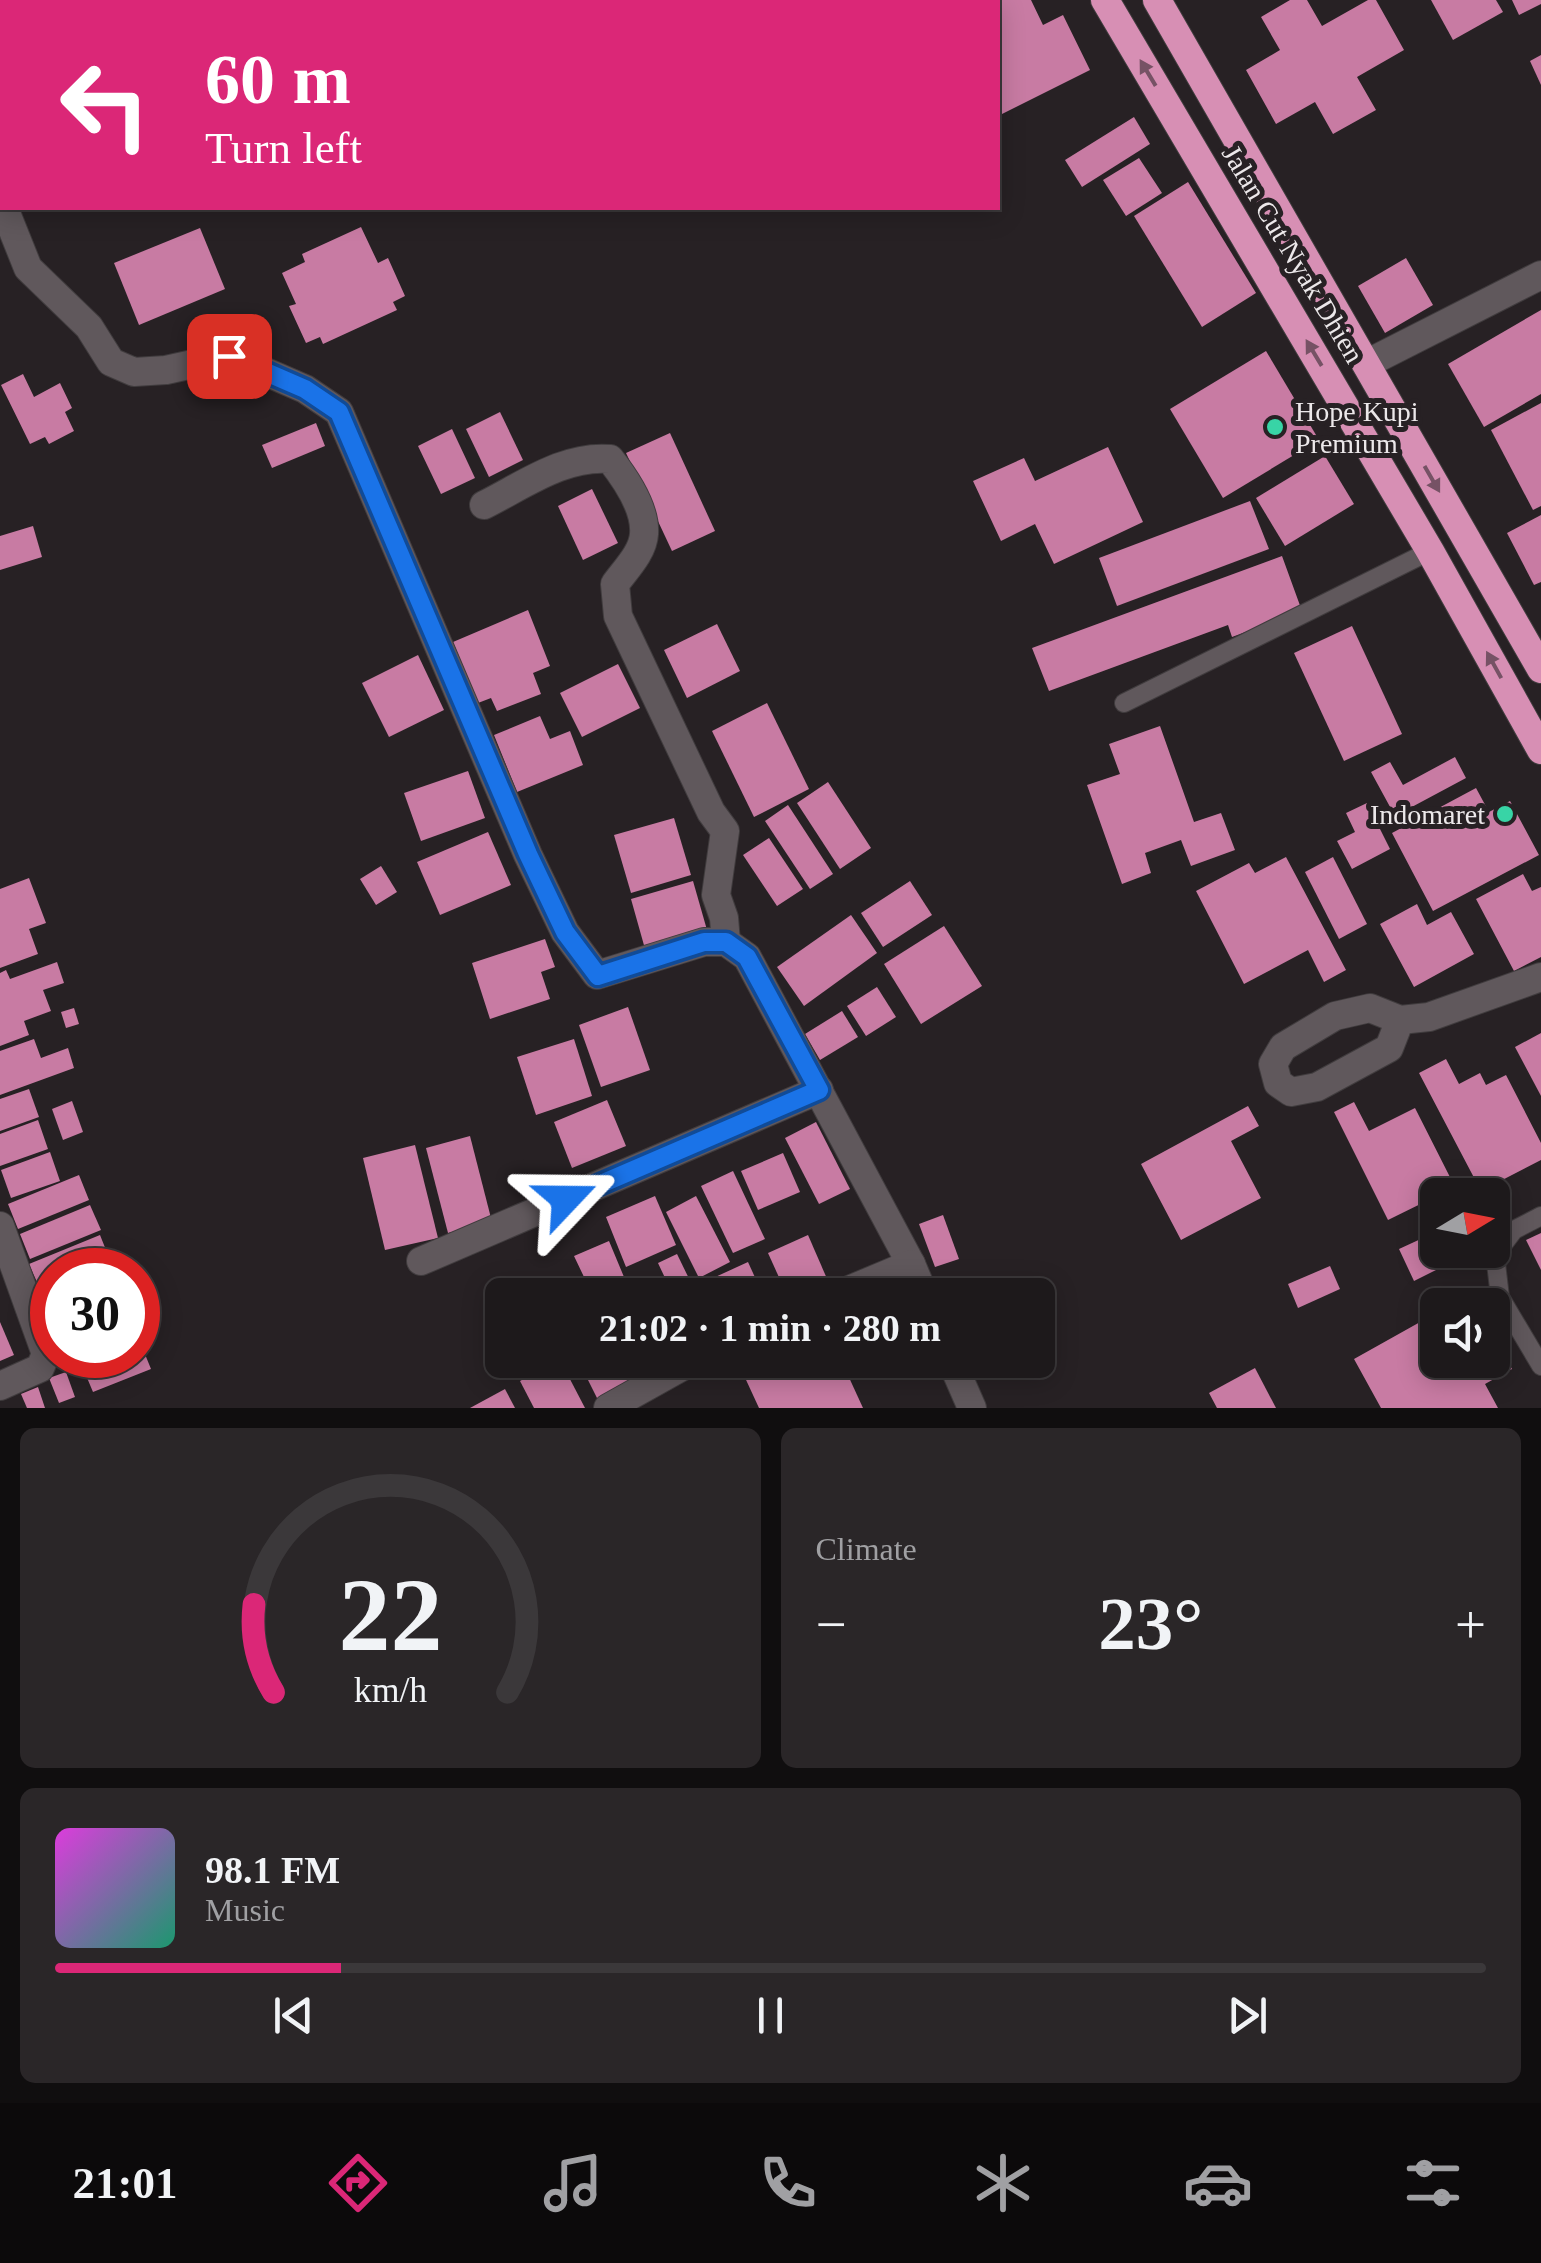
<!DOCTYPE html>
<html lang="en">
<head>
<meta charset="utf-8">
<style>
  body { margin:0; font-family:"Times New Roman",serif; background:#2a2628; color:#f1f3f6; height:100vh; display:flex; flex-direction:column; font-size:38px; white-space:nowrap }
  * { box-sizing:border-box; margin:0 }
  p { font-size:32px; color:#a0a0a3 }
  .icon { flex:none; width:55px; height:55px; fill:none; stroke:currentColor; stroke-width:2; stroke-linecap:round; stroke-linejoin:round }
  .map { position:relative; height:1408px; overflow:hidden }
  .drawer { display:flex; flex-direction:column; gap:20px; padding:20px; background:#100e0f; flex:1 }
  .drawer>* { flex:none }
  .hud { position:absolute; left:0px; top:0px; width:1000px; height:210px; box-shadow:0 5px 25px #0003,0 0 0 2px #3b383a; background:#db2777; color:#fff; overflow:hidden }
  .needle { width:65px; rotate:80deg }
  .controls { position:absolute; left:1420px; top:1178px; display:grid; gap:20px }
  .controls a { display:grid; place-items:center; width:90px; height:90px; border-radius:15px; background:#1d191b; box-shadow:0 5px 25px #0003,0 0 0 2px #3b383a; font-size:50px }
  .speed { position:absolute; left:30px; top:1248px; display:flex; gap:20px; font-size:50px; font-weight:700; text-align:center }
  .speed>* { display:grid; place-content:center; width:130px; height:130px; border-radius:50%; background:#1d191b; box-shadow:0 5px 25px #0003,0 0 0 2px #3b383a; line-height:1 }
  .speed .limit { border:15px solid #d22; background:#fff; color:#111 }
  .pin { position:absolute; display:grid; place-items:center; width:85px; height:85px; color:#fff; margin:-42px; border-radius:20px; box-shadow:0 5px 15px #0006 }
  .me { position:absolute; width:110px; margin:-55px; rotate:67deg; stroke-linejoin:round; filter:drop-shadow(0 0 8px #0008) }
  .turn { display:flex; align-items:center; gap:35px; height:210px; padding:0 40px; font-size:45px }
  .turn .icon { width:130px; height:130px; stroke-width:2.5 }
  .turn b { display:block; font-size:70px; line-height:85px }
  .big { font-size:75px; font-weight:700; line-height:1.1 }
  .drawer .tile { flex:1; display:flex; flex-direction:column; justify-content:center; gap:15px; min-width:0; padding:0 35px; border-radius:15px; background:#2a2628 }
  .drawer .dial { align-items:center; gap:0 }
  .dial svg { height:260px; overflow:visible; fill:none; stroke:#3b383a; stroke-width:7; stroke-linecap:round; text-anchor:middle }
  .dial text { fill:#f1f3f6; stroke:none }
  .song { display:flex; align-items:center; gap:30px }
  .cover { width:120px; height:120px; border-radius:15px; background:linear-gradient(135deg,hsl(300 70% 55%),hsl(160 70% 35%)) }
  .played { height:10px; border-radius:5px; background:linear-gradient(90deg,#db2777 20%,#3b383a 20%) }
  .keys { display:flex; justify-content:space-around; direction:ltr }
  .heat { display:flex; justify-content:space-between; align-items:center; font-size:55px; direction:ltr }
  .drawer .tiles { flex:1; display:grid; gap:20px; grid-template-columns:1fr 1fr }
  .tile:last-child { grid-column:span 2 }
  .trip { position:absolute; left:485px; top:1278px; width:570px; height:100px; border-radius:15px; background:#1d191b; box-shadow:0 5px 25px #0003,0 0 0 2px #3b383a; font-weight:700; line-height:100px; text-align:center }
  .tab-bar { display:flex; height:160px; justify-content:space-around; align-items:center; background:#0c0a0b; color:#a0a0a3 }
  .tab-bar .icon { width:70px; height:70px }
  .tab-bar .current { color:#db2777 }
  .tab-bar b { font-size:45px; color:#f1f3f6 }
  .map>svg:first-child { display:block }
  .building { fill:#c87ba3 }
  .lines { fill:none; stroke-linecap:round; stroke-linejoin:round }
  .service-casing { stroke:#403c3e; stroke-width:20 }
  .minor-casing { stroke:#403c3e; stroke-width:30 }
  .trunk-casing { stroke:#403c3e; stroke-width:30 }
  .service { stroke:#60585c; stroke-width:18 }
  .minor { stroke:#60585c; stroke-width:28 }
  .trunk { stroke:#d78fb4; stroke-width:28 }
  .oneway { fill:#765265 }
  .route-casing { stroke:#114b97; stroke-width:25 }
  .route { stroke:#1a73e8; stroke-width:18 }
  .poi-dot { fill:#38d4a6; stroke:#272124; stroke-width:4 }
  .labels { text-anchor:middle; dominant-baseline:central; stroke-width:10; stroke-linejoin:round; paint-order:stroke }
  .street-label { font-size:28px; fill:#ece8ea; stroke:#272124 }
  .poi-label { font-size:28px; fill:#ece8ea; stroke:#272124; text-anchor:start }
</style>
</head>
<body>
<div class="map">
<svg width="1541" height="1408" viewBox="0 0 1541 1408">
  <rect width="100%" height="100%" fill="#272124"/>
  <g class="building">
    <path d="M998,0H1031L1043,25L1063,15L1090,70L998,116Z"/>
    <path d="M1290,0H1307L1322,26L1368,0H1376L1404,50L1357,77L1376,110L1333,134L1315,102L1276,124L1246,70L1280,50L1261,17Z"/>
    <path d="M1431,0H1496L1503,12L1453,40Z"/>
    <path d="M1512,0H1541V4L1519,15Z"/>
    <path d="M1541,55V85L1530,61Z"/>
    <path d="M1134,117L1150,144L1082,187L1065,160Z"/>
    <path d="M1139,158L1162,193L1126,216L1103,180Z"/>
    <path d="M1188,182L1256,293L1202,327L1134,216Z"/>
    <path d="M361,227L378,263L388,258L405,296L393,302L397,310L323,344L320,337L306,343L289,306L296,304L282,273L305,262L302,254Z"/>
    <path d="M200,228L225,289L139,325L114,263Z"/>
    <path d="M1406,258L1433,305L1385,333L1358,286Z"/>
    <path d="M1541,310V394L1484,427L1448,364Z"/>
    <path d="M1266,351L1319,440L1223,498L1170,409Z"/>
    <path d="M23,374L34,397L60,383L72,408L65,412L74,431L49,444L45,437L30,444L1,385Z"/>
    <path d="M1541,403V506L1533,510L1491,430Z"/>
    <path d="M500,412L523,460L489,477L466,429Z"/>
    <path d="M316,423L325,446L272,468L262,445Z"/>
    <path d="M452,429L475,478L441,494L418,446Z"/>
    <path d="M670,433L715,531L672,551L626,453Z"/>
    <path d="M1108,447L1143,522L1054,564L1035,524L1001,541L973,481L1024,458L1035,481Z"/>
    <path d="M1325,456L1354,504L1285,546L1256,498Z"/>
    <path d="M592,489L618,543L583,560L558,506Z"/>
    <path d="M1250,501L1269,549L1117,606L1099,558Z"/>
    <path d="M1541,515V582L1534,585L1507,533Z"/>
    <path d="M33,526L42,557L0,570V536Z"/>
    <path d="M1282,556L1302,611L1232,637L1228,625L1049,691L1032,648Z"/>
    <path d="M528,610L550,666L533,673L541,694L497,711L491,698L478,703L453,642Z"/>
    <path d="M717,624L740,671L687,698L664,650Z"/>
    <path d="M1352,626L1402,734L1344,761L1294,653Z"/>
    <path d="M418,655L444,710L389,737L362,683Z"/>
    <path d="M618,664L640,708L582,737L560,693Z"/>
    <path d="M767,703L809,789L754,817L712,731Z"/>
    <path d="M540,716L550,739L570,731L583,765L517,792L494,735Z"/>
    <path d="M1160,726L1194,822L1221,813L1235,850L1191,866L1181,840L1145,853L1151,873L1122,884L1087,785L1120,774L1109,744Z"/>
    <path d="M1455,757L1466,778L1395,816L1371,772L1390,762L1403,785Z"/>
    <path d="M468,771L485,818L421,841L404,793Z"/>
    <path d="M828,782L871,848L840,869L797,803Z"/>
    <path d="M1476,788L1489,812L1510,801L1539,855L1433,911L1392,833Z"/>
    <path d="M1367,803L1390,849L1352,869L1337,841L1355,832L1346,813Z"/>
    <path d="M788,805L833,874L810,889L765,821Z"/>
    <path d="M674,818L691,875L631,893L614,835Z"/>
    <path d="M488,832L511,885L440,915L417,862Z"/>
    <path d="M769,838L803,889L777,906L743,855Z"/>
    <path d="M1286,857L1346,970L1324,982L1308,950L1244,984L1196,891L1249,863L1255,873Z"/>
    <path d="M1333,857L1367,924L1339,939L1305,872Z"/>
    <path d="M381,866L397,892L376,905L360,879Z"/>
    <path d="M1523,874L1532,891L1541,887V957L1514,971L1476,899Z"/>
    <path d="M29,878L46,923L29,929L38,954L0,968V889Z"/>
    <path d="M693,881L709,937L647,956L631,899Z"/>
    <path d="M910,881L932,915L883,947L861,913Z"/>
    <path d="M1417,904L1427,925L1451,912L1474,954L1414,987L1380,924Z"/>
    <path d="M851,915L877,953L804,1006L777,967Z"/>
    <path d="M944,926L982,986L921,1024L884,964Z"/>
    <path d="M545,939L555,967L541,972L550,999L490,1019L472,963Z"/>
    <path d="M57,962L64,983L43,990L51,1011L24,1021L29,1035L0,1046V973L6,970L10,979Z"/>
    <path d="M877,987L896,1017L866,1036L847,1006Z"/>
    <path d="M628,1007L650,1070L601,1087L579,1025Z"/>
    <path d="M74,1008L79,1024L66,1028L61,1012Z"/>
    <path d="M842,1011L858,1037L820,1060L805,1034Z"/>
    <path d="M1541,1033V1096L1515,1047Z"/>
    <path d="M34,1039L41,1058L68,1048L74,1068L0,1095V1051Z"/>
    <path d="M574,1039L592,1096L536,1115L517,1057Z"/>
    <path d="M1446,1059L1459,1084L1480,1073L1486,1085L1506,1075L1541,1143V1160L1481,1191L1419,1073Z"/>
    <path d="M29,1089L39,1117L0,1131V1099Z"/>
    <path d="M607,1100L626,1146L572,1168L554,1122Z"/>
    <path d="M72,1101L83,1132L63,1140L52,1109Z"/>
    <path d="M1354,1102L1369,1131L1415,1108L1455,1187L1388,1220L1334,1112Z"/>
    <path d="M1248,1106L1259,1126L1231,1141L1261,1198L1181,1240L1141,1164Z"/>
    <path d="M38,1120L48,1149L0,1166V1134Z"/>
    <path d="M816,1122L850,1189L819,1204L785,1138Z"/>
    <path d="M470,1136L492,1222L448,1233L426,1148Z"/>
    <path d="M415,1145L438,1238L385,1250L363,1158Z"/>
    <path d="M50,1152L60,1181L11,1198L1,1170Z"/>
    <path d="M783,1153L800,1192L758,1210L741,1171Z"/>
    <path d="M733,1171L765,1239L733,1253L701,1186Z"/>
    <path d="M79,1175L89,1200L18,1229L8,1204Z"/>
    <path d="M655,1196L676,1245L626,1267L606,1217Z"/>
    <path d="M696,1196L730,1262L699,1278L666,1212Z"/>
    <path d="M90,1205L101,1230L30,1259L20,1234Z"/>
    <path d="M943,1215L959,1259L935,1267L919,1224Z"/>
    <path d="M1438,1231V1250H1449L1454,1261L1414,1281L1399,1249Z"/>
    <path d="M1541,1233V1270L1526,1240Z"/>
    <path d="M100,1235L110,1260L86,1270H52V1284L40,1289L29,1264Z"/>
    <path d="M808,1235L828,1281L798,1295H787L768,1253Z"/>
    <path d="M609,1241L629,1289L614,1295H576L570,1283L584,1277L574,1256Z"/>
    <path d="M677,1254L697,1295H673L658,1263Z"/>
    <path d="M748,1262L763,1295H705L700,1284Z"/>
    <path d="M1330,1266L1340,1289L1298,1308L1288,1284Z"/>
    <path d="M660,1276L669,1295H621Z"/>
    <path d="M138,1295L149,1324L138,1329Z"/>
    <path d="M1438,1312V1360H1492V1333L1512,1369L1485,1384L1498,1408H1381L1354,1359Z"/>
    <path d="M0,1322L14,1355L0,1361Z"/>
    <path d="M138,1337L151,1369L93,1392L80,1361L94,1355H138Z"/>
    <path d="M560,1360L585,1408H534L520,1381Z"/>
    <path d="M578,1360H649L656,1375L600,1404Z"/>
    <path d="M761,1360H841L863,1408H759L741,1369Z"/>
    <path d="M1255,1368L1276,1408H1217L1209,1393Z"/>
    <path d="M66,1372L75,1397L59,1403L49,1378Z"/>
    <path d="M38,1387L45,1408H27L21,1394Z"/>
    <path d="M505,1389L515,1408H470Z"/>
  </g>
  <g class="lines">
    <defs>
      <g id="service">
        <path d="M1124,703L1430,551"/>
        <path d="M1541,1216L1514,1230L1495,1255L1500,1297L1541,1366"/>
      </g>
      <g id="minor">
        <path d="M4,208L28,268L89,327L111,362L134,372L166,370L229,356L305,389L339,412L528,855L565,932L597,975L704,942H726L747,957L911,1264L924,1295"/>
        <path d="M1366,364L1541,275"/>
        <path d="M484,505C524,485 564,455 610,459C625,478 646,509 644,534C643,552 626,569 615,584L618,616L711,812L725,831L716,895L724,918L726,942"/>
        <path d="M1400,1020L1389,1048L1317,1087L1291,1092L1278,1083L1273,1064L1283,1047L1335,1016L1370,1008L1400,1020L1429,1017L1541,977"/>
        <path d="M0,1226L46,1354L40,1368L0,1386"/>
        <path d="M421,1261L819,1090"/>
        <path d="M837,1295L911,1264"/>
        <path d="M951,1360L972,1408"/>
        <path d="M608,1408L694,1360"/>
      </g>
      <g id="trunk">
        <path d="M1105,0L1430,551L1541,750"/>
        <path d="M1157,0L1541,669"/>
      </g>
    </defs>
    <use href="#service" class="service-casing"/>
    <use href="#minor" class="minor-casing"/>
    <use href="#trunk" class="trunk-casing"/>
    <use href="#service" class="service"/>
    <use href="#minor" class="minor"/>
    <use href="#trunk" class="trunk"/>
  </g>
  <defs><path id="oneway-solid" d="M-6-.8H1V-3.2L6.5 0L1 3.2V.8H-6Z" transform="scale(2.5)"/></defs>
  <g class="oneway">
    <use href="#oneway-solid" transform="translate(1148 73) rotate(-121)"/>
    <use href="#oneway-solid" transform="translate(1314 353) rotate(-121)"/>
    <use href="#oneway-solid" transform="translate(1432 479) rotate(60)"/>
    <use href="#oneway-solid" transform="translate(1494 665) rotate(-119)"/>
  </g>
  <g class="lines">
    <defs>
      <path id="route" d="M229,356L305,389L339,412L528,854L565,932L598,976L704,942H726L747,957L819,1090L566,1199"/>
    </defs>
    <use href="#route" class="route-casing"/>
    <use href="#route" class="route"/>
  </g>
  <g class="poi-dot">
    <circle cx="1275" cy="427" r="10"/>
    <circle cx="1505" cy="814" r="10"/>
  </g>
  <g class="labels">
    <g class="street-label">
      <text transform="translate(1293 254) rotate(59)">Jalan Cut Nyak Dhien</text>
    </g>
    <g class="poi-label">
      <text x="1295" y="411">Hope Kupi<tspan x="1295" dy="32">Premium</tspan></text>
      <text x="1485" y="814" text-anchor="end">Indomaret</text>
    </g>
  </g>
</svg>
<div class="controls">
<a><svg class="needle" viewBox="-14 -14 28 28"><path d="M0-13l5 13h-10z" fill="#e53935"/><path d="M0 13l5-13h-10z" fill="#a0a0a3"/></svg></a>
<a><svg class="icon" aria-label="sound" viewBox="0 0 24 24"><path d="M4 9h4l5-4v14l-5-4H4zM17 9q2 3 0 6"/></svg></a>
</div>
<div class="speed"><div class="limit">30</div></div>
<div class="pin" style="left:229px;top:356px;background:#d93025"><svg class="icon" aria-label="arrive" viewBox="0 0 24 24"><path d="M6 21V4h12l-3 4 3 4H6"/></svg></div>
<svg class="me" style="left:566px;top:1199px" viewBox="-20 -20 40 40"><path d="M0-17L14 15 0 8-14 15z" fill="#1a73e8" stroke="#fff" stroke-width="4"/></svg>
<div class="trip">21:02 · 1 min · 280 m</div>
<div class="hud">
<div class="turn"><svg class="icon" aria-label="left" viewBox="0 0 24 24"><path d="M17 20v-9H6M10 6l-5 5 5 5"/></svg><div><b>60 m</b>Turn left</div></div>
</div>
</div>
<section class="drawer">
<div class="tiles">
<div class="tile dial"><svg viewBox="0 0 100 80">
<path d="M14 69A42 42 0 1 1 86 69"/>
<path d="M14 69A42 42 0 0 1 8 42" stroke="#db2777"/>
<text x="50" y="56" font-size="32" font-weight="700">22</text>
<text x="50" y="72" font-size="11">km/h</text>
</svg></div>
<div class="tile"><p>Climate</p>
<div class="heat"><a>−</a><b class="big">23°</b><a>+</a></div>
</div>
<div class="tile">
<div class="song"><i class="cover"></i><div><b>98.1 FM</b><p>Music</p></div></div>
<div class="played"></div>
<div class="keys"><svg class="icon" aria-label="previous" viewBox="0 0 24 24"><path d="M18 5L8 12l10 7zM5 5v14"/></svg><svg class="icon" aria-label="pause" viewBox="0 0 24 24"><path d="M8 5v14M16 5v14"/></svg><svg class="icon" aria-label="next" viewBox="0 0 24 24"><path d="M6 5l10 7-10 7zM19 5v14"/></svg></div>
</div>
</div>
</section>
<nav class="tab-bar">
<b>21:01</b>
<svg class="icon current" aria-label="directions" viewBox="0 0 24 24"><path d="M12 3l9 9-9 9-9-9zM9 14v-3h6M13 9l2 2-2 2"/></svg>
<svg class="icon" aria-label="music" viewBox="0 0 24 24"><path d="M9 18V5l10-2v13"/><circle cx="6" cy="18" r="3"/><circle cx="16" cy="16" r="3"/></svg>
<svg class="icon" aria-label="phone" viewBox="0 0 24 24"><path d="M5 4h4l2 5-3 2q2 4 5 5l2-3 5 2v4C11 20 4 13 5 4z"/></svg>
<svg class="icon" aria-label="climate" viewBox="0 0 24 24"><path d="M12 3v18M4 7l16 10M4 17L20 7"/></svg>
<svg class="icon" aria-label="car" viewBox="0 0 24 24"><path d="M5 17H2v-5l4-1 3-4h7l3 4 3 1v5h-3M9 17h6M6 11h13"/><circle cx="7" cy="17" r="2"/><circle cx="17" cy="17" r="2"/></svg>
<svg class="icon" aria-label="filters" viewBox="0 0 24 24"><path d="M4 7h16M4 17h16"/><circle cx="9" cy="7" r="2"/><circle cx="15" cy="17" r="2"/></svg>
</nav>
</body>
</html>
